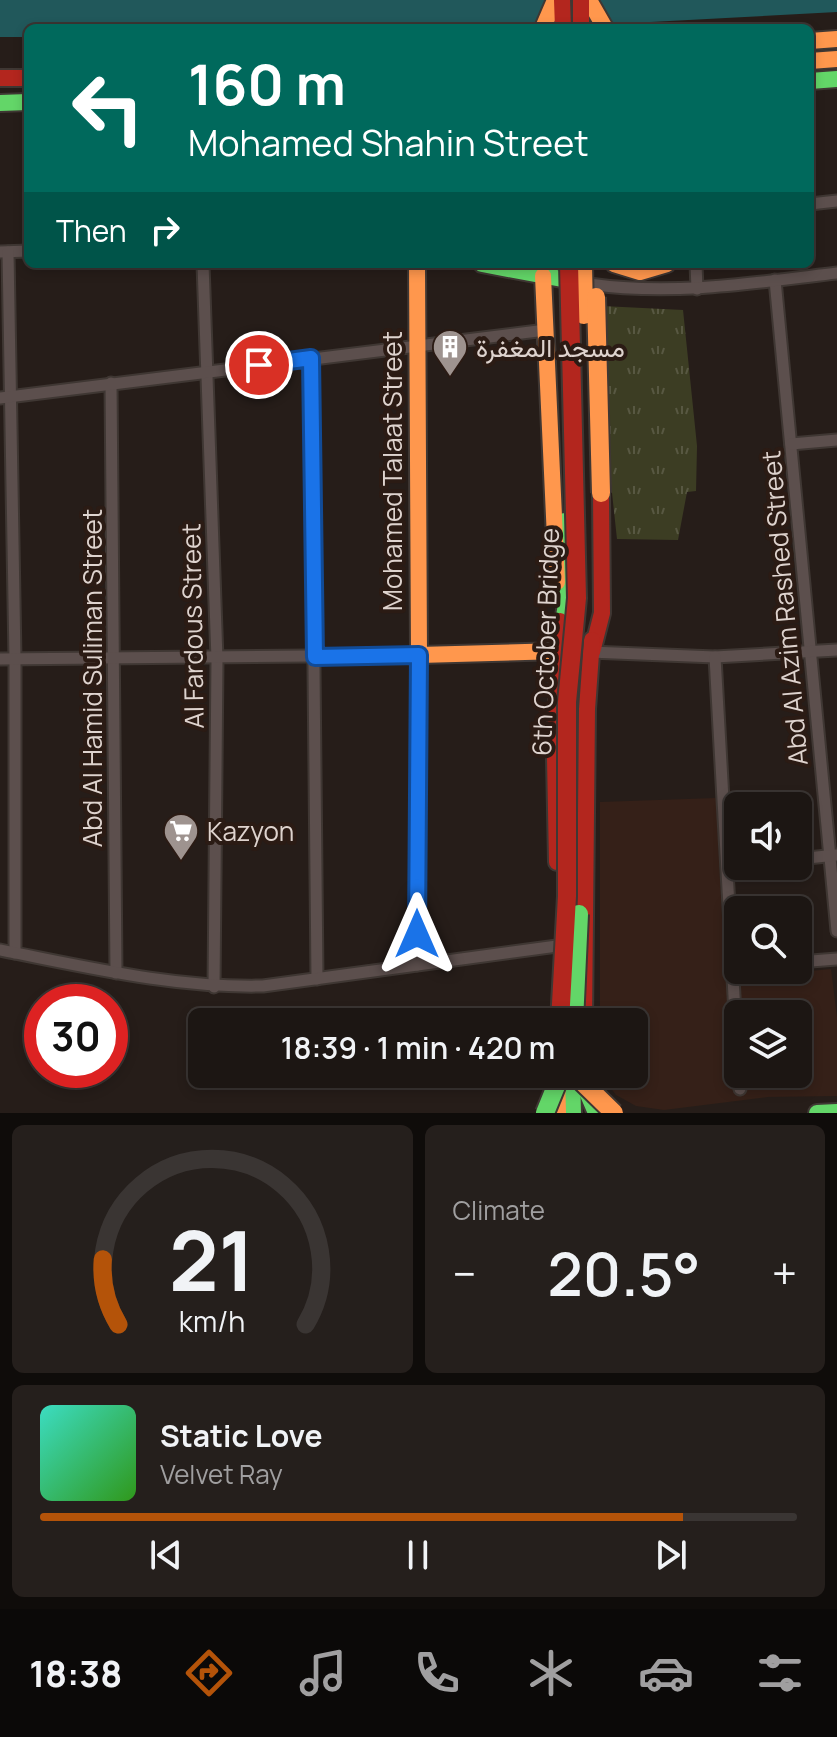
<!DOCTYPE html>
<html lang="en">
<head>
<meta charset="utf-8">
<style>
  body { margin:0; font-family:Manrope,Vazirmatn,sans-serif; background:#251f1c; color:#f1f3f6; height:100vh; display:flex; flex-direction:column; font-size:30px; white-space:nowrap }
  * { box-sizing:border-box; margin:0 }
  p { font-size:26px; color:#a09fa0 }
  .icon { flex:none; width:44px; height:44px; fill:none; stroke:currentColor; stroke-width:2; stroke-linecap:round; stroke-linejoin:round }
  .map { position:relative; height:1113px; overflow:hidden }
  .drawer { display:flex; flex-direction:column; gap:12px; padding:12px; background:#0f0c0a; flex:1 }
  .drawer>* { flex:none }
  .guide { position:absolute; left:24px; top:24px; width:790px; height:244px; border-radius:12px; box-shadow:0 4px 12px #0003,0 0 0 2px #3a3533; background:#00695c; color:#fff; overflow:hidden }
  .fabs { position:absolute; left:724px; top:792px; display:grid; gap:16px }
  .fabs a { display:grid; place-items:center; width:88px; height:88px; border-radius:12px; background:#1c1613; box-shadow:0 4px 12px #0003,0 0 0 2px #3a3533; font-size:40px }
  .speed { position:absolute; left:24px; top:984px; display:flex; gap:16px; font-size:40px; font-weight:700; text-align:center }
  .speed>* { display:grid; place-content:center; width:104px; height:104px; border-radius:50%; background:#1c1613; box-shadow:0 4px 12px #0003,0 0 0 2px #3a3533; line-height:1 }
  .speed .limit { border:12px solid #d22; background:#fff; color:#111 }
  .pin { position:absolute; display:grid; place-items:center; width:68px; height:68px; color:#fff; margin:-34px; border:4px solid #fff; border-radius:50%; box-shadow:0 2px 8px #0007 }
  .me { position:absolute; width:88px; margin:-44px; rotate:0deg; stroke-linejoin:round; filter:drop-shadow(0 0 6px #0008) }
  .turn { display:flex; align-items:center; gap:28px; height:168px; padding:0 32px; font-size:36px }
  .turn .icon { width:104px; height:104px; stroke-width:2.5 }
  .turn b { display:block; font-size:56px; line-height:68px }
  .then { display:flex; align-items:center; height:76px; padding:0 32px; background:#0003; gap:16px; font-size:30px }
  .big { font-size:60px; font-weight:600; line-height:1.1 }
  .drawer .widget { flex:1; display:flex; flex-direction:column; justify-content:center; gap:12px; min-width:0; padding:0 28px; border-radius:12px; background:#251f1c }
  .drawer .dial { align-items:center; gap:0 }
  .dial svg { height:208px; overflow:visible; fill:none; stroke:#3a3533; stroke-width:7; stroke-linecap:round; text-anchor:middle }
  .dial text { fill:#f1f3f6; stroke:none }
  .song { display:flex; align-items:center; gap:24px }
  .cover { width:96px; height:96px; border-radius:12px; background:linear-gradient(135deg,hsl(170 70% 55%),hsl(110 70% 35%)) }
  .played { height:8px; border-radius:4px; background:linear-gradient(90deg,#b45309 85%,#3a3533 85%) }
  .keys { display:flex; justify-content:space-around; direction:ltr }
  .heat { display:flex; justify-content:space-between; align-items:center; font-size:44px; direction:ltr }
  .drawer .tiles { flex:1; display:grid; gap:12px; grid-template-columns:1fr 1fr }
  .widget:last-child { grid-column:span 2 }
  .trip { position:absolute; left:188px; top:1008px; width:460px; height:80px; border-radius:12px; background:#1c1613; box-shadow:0 4px 12px #0003,0 0 0 2px #3a3533; font-weight:600; line-height:80px; text-align:center }
  .menu { display:flex; height:128px; justify-content:space-around; align-items:center; background:#0b0908; color:#a09fa0 }
  .menu .icon { width:56px; height:56px }
  .menu .current { color:#b45309 }
  .menu b { font-size:36px; color:#f1f3f6 }
  .map>svg:first-child { display:block }
  .built { fill:#352018; fill-rule:evenodd }
  .grass { fill:url(#grass-tufts) }
  .water { fill:#21585b }
  .lines { fill:none; stroke-linecap:round; stroke-linejoin:round }
  .street-casing { stroke:#3f3733; stroke-width:15 }
  .fast-casing { stroke:#3f3733; stroke-width:20 }
  .slow-casing { stroke:#3f3733; stroke-width:20 }
  .jam-casing { stroke:#3f3733; stroke-width:20 }
  .street { stroke:#5c4f4d; stroke-width:11 }
  .fast { stroke:#63d668; stroke-width:16 }
  .slow { stroke:#ff974d; stroke-width:16 }
  .jam { stroke:#b3261e; stroke-width:16 }
  .fast-bridge-casing { stroke:#3f3733; stroke-width:22; stroke-linecap:butt }
  .slow-bridge-casing { stroke:#3f3733; stroke-width:22; stroke-linecap:butt }
  .jam-bridge-casing { stroke:#3f3733; stroke-width:22; stroke-linecap:butt }
  .fast-bridge { stroke:#63d668; stroke-width:18 }
  .slow-bridge { stroke:#ff974d; stroke-width:18 }
  .jam-bridge { stroke:#b3261e; stroke-width:18 }
  .route-casing { stroke:#114b97; stroke-width:20 }
  .route { stroke:#1a73e8; stroke-width:14 }
  .labels { text-anchor:middle; dominant-baseline:central; stroke-width:8; stroke-linejoin:round; paint-order:stroke }
  .poi-label { font-size:26px; fill:#ded3ce; stroke:#2b1b14; text-anchor:start }
  .street-label { font-size:26px; fill:#ded3ce; stroke:#2b1b14 }
</style>
</head>
<body>
<div class="map">
<svg width="837" height="1113" viewBox="0 0 837 1113">
  <defs>
    <pattern id="grass-tufts" width="24" height="20" patternUnits="userSpaceOnUse" patternTransform="scale(2)"><rect width="24" height="20" fill="#3c3d23"/><path d="M3 7l-1-3M5 7V3M7 7l1-3M15 17l-1-3M17 17v-4M19 17l1-3" fill="none" stroke="#585842"/></pattern>
  </defs>
  <rect width="100%" height="100%" fill="#261d19"/>
  <path class="built" d="M716,798L725,979L831,969L837,1017V1096L768,1097L664,1110L636,1106L616,1095L603,1078L602,1074H634V1022H600V802ZM738,1014H798V1074H738Z"/>
  <path class="grass" d="M602,306L683,310L697,446L696,491L687,492L678,540L617,539L609,465Z"/>
  <path class="water" d="M0,0H837V12L537,28H28V37H0Z"/>
  <g class="lines">
    <defs>
      <g id="street">
        <path d="M810,204L837,201"/>
        <path d="M0,252L28,251"/>
        <path d="M8,252L15,659V953"/>
        <path d="M203,264L217,659L214,987"/>
        <path d="M696,264L697,289"/>
        <path d="M775,280L837,931"/>
        <path d="M589,284C672,296 754,283 837,273"/>
        <path d="M311,358L317,979"/>
        <path d="M111,383L116,973"/>
        <path d="M0,398L546,330"/>
        <path d="M791,444L837,440"/>
        <path d="M590,652L715,657L837,650"/>
        <path d="M715,657L738,1067"/>
        <path d="M0,659L419,655L417,965"/>
        <path d="M798,859L836,855"/>
        <path d="M0,950C87,967 174,988 263,986L557,946"/>
        <path d="M798,962L837,959"/>
        <path d="M738,1074L740,1089"/>
      </g>
      <g id="fast">
        <path d="M810,81L837,79"/>
        <path d="M0,103L28,102"/>
        <path d="M482,264L578,282"/>
        <path d="M561,632L566,605L565,521"/>
        <path d="M572,1074L573,1113"/>
        <path d="M584,1085L596,1113"/>
        <path d="M817,1113L837,1112"/>
      </g>
      <g id="slow">
        <path d="M589,0L605,28"/>
        <path d="M543,28L555,0"/>
        <path d="M810,41L837,39"/>
        <path d="M810,61L837,59"/>
        <path d="M417,264L419,655L560,651"/>
        <path d="M614,264L640,272L667,264"/>
        <path d="M543,276L557,582"/>
        <path d="M557,1074L558,1113"/>
      </g>
      <g id="jam">
        <path d="M562,0L563,28"/>
        <path d="M581,0V28"/>
        <path d="M0,78H28"/>
        <path d="M592,652L602,613L601,493"/>
        <path d="M557,862L555,757L560,621"/>
        <path d="M584,1022L587,709L592,640"/>
      </g>
    </defs>
    <use href="#street" class="street-casing"/>
    <use href="#fast" class="fast-casing"/>
    <use href="#slow" class="slow-casing"/>
    <use href="#jam" class="jam-casing"/>
    <use href="#street" class="street"/>
    <use href="#fast" class="fast"/>
    <use href="#slow" class="slow"/>
    <use href="#jam" class="jam"/>
    <defs>
      <g id="fast-bridge">
        <path d="M574,1022L579,914"/>
        <path d="M545,1113L556,1086"/>
      </g>
      <g id="slow-bridge">
        <path d="M583,264L584,315"/>
        <path d="M596,297L601,493"/>
        <path d="M574,1074L614,1113"/>
      </g>
      <path id="jam-bridge" d="M560,1022L567,896V702L577,598L569,264"/>
    </defs>
    <use href="#fast-bridge" class="fast-bridge-casing"/>
    <use href="#slow-bridge" class="slow-bridge-casing"/>
    <use href="#jam-bridge" class="jam-bridge-casing"/>
    <use href="#fast-bridge" class="fast-bridge"/>
    <use href="#slow-bridge" class="slow-bridge"/>
    <use href="#jam-bridge" class="jam-bridge"/>
  </g>
  <g class="lines">
    <defs>
      <path id="route" d="M259,365L311,358L315,657L419,655L417,934"/>
    </defs>
    <use href="#route" class="route-casing"/>
    <use href="#route" class="route"/>
  </g>
  <defs>
    <symbol id="building-pin" viewBox="-11 -11 22 30"><path d="M0 17L-7.5 6A9.5 9.5 0 1 1 7.5 6Z" fill="#9e938f" stroke="#2b1b14"/><path d="M-4-6H4V6H1V3H-1V6H-4ZM-2.5-4.3h1.7v1.8h-1.7ZM.8-4.3h1.7v1.8H.8ZM-2.5-1h1.7V.8h-1.7ZM.8-1h1.7V.8H.8Z" fill="#fff"/></symbol>
    <symbol id="supermarket-pin" viewBox="-11 -11 22 30"><path d="M0 17L-7.5 6A9.5 9.5 0 1 1 7.5 6Z" fill="#9e938f" stroke="#2b1b14"/><path d="M-6-5.5h2.5l.6 2H6L4.5 2H-2.5L-4.4-4H-6ZM-1.5 3.2a1.3 1.3 0 1 0 .1 0ZM3 3.2a1.3 1.3 0 1 0 .1 0Z" fill="#fff"/></symbol>
  </defs>
  <g fill-rule="evenodd">
    <use href="#building-pin" x="430" y="327" width="40" height="54"/>
    <use href="#supermarket-pin" x="161" y="811" width="40" height="54"/>
  </g>
  <g class="labels">
    <g class="poi-label">
      <text x="476" y="347">مسجد المغفرة</text>
      <text x="207" y="831">Kazyon</text>
    </g>
    <g class="street-label">
      <text transform="translate(392 471) rotate(-90)">Mohamed Talaat Street</text>
      <text transform="translate(784 608) rotate(-95)">Abd Al Azim Rashed Street</text>
      <text transform="translate(192 626) rotate(-91)">Al Fardous Street</text>
      <text transform="translate(545 642) rotate(-88)">6th October Bridge</text>
      <text transform="translate(92 678) rotate(-90)">Abd Al Hamid Suliman Street</text>
    </g>
  </g>
</svg>
<div class="fabs">
<a><svg class="icon" aria-label="sound" viewBox="0 0 24 24"><path d="M4 9h4l5-4v14l-5-4H4zM17 9q2 3 0 6"/></svg></a>
<a><svg class="icon" aria-label="search" viewBox="0 0 24 24"><circle cx="10" cy="10" r="6"/><path d="M15 15l6 6"/></svg></a>
<a><svg class="icon" aria-label="layers" viewBox="0 0 24 24"><path d="M12 4l9 5-9 5-9-5zM3 14l9 5 9-5"/></svg></a>
</div>
<div class="speed"><div class="limit">30</div></div>
<div class="pin" style="left:259px;top:365px;background:#d93025"><svg class="icon" aria-label="arrive" viewBox="0 0 24 24"><path d="M6 21V4h12l-3 4 3 4H6"/></svg></div>
<svg class="me" style="left:417px;top:934px" viewBox="-20 -20 40 40"><path d="M0-17L14 15 0 8-14 15z" fill="#1a73e8" stroke="#fff" stroke-width="4"/></svg>
<div class="trip">18:39 · 1 min · 420 m</div>
<div class="guide">
<div class="turn"><svg class="icon" aria-label="left" viewBox="0 0 24 24"><path d="M17 20v-9H6M10 6l-5 5 5 5"/></svg><div><b>160 m</b>Mohamed Shahin Street</div></div>
<div class="then">Then<svg class="icon" aria-label="right" viewBox="0 0 24 24"><path d="M7 20v-9h11M14 6l5 5-5 5"/></svg></div>
</div>
</div>
<section class="drawer">
<div class="tiles">
<div class="widget dial"><svg viewBox="0 0 100 80">
<path d="M14 69A42 42 0 1 1 86 69"/>
<path d="M14 69A42 42 0 0 1 8 44" stroke="#b45309"/>
<text x="50" y="56" font-size="32" font-weight="700">21</text>
<text x="50" y="72" font-size="11">km/h</text>
</svg></div>
<div class="widget"><p>Climate</p>
<div class="heat"><a>−</a><b class="big">20.5°</b><a>+</a></div>
</div>
<div class="widget">
<div class="song"><i class="cover"></i><div><b>Static Love</b><p>Velvet Ray</p></div></div>
<div class="played"></div>
<div class="keys"><svg class="icon" aria-label="previous" viewBox="0 0 24 24"><path d="M18 5L8 12l10 7zM5 5v14"/></svg><svg class="icon" aria-label="pause" viewBox="0 0 24 24"><path d="M8 5v14M16 5v14"/></svg><svg class="icon" aria-label="next" viewBox="0 0 24 24"><path d="M6 5l10 7-10 7zM19 5v14"/></svg></div>
</div>
</div>
</section>
<nav class="menu">
<b>18:38</b>
<svg class="icon current" aria-label="directions" viewBox="0 0 24 24"><path d="M12 3l9 9-9 9-9-9zM9 14v-3h6M13 9l2 2-2 2"/></svg>
<svg class="icon" aria-label="music" viewBox="0 0 24 24"><path d="M9 18V5l10-2v13"/><circle cx="6" cy="18" r="3"/><circle cx="16" cy="16" r="3"/></svg>
<svg class="icon" aria-label="phone" viewBox="0 0 24 24"><path d="M5 4h4l2 5-3 2q2 4 5 5l2-3 5 2v4C11 20 4 13 5 4z"/></svg>
<svg class="icon" aria-label="climate" viewBox="0 0 24 24"><path d="M12 3v18M4 7l16 10M4 17L20 7"/></svg>
<svg class="icon" aria-label="car" viewBox="0 0 24 24"><path d="M5 17H2v-5l4-1 3-4h7l3 4 3 1v5h-3M9 17h6M6 11h13"/><circle cx="7" cy="17" r="2"/><circle cx="17" cy="17" r="2"/></svg>
<svg class="icon" aria-label="filters" viewBox="0 0 24 24"><path d="M4 7h16M4 17h16"/><circle cx="9" cy="7" r="2"/><circle cx="15" cy="17" r="2"/></svg>
</nav>
</body>
</html>
